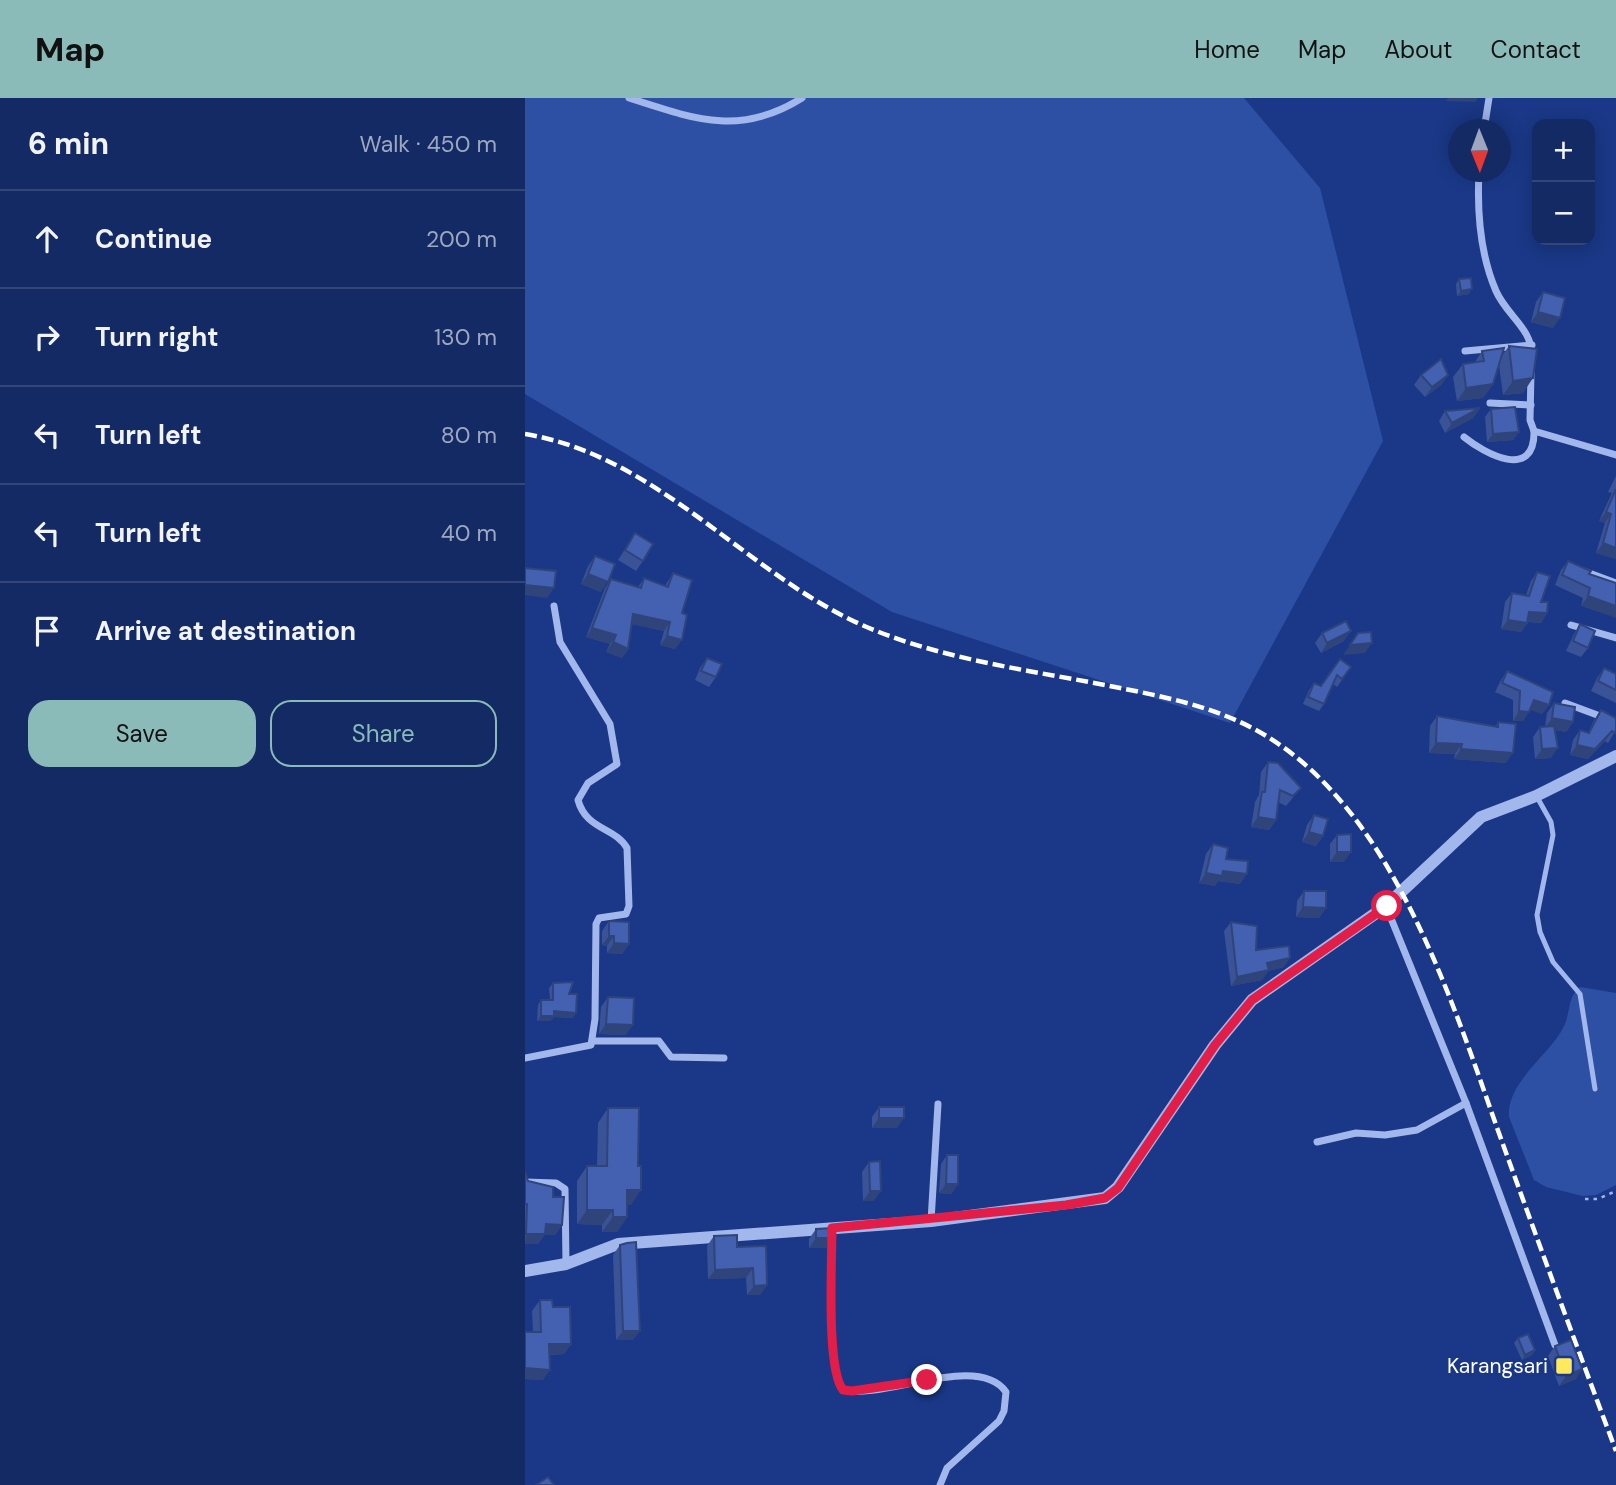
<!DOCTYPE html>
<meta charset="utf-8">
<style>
body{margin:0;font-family:"DM Sans",sans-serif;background:#21366e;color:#f1f3f6}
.controls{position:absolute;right:21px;top:21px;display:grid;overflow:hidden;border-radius:14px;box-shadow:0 4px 18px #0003}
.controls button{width:63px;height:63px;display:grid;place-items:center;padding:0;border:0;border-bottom:2px solid #334679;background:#142a65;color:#f1f3f6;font:35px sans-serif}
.compass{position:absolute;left:923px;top:21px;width:63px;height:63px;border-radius:50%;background:#142a65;box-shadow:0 4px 18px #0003;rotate:179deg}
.stop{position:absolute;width:21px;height:21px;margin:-16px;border:5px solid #e11d48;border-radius:50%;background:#fff}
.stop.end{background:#e11d48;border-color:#fff;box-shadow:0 2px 7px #0008}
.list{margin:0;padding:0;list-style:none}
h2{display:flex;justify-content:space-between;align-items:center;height:91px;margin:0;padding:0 28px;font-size:30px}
h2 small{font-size:23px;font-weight:400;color:#9da7bf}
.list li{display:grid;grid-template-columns:46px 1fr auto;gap:21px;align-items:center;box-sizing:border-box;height:98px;padding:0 28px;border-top:2px solid #334679}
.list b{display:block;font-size:26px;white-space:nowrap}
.list em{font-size:23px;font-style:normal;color:#9da7bf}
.actions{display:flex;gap:14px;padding:21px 28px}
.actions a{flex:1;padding:16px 0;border:2px solid #8bbbb9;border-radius:21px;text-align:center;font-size:24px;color:#8bbbb9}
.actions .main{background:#8bbbb9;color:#111}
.icon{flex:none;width:38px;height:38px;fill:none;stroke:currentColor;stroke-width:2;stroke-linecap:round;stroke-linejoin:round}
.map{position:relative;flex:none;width:1091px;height:1387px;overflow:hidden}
header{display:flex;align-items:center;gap:42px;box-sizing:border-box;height:98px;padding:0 35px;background:#8bbbb9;color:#111}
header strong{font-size:33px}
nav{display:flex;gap:38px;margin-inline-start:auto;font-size:24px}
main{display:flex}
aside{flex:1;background:#142a65}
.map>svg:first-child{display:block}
.green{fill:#2d50a5}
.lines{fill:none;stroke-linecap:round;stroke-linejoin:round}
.path{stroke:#a2b7ec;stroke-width:2.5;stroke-dasharray:3.5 5;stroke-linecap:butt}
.service{stroke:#a2b7ec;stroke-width:5}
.minor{stroke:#a2b7ec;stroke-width:7}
.tertiary{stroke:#a2b7ec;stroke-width:12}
.rail{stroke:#fff;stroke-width:4.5;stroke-dasharray:12 5;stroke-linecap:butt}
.wall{fill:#3a5397}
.shaded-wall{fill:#2f447b}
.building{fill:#4361b0;stroke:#2f447b;stroke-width:2}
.route{stroke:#e11d48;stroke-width:9}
.poi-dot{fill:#ffea5d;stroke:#1a3887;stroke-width:2.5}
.labels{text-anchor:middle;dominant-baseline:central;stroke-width:5;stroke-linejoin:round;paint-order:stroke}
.poi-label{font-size:21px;fill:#fff;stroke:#1a3887;text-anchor:end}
</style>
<header>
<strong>Map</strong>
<nav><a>Home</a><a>Map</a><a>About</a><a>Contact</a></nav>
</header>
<main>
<aside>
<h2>6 min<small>Walk · 450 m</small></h2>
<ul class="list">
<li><svg class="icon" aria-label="ahead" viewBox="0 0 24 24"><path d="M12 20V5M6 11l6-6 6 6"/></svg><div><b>Continue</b></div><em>200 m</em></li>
<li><svg class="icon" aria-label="right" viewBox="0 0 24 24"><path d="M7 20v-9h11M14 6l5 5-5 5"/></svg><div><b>Turn right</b></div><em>130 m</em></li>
<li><svg class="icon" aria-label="left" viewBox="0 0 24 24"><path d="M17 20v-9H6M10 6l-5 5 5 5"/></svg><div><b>Turn left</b></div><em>80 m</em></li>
<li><svg class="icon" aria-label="left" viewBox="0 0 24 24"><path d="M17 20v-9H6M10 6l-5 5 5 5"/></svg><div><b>Turn left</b></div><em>40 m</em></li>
<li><svg class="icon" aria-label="arrive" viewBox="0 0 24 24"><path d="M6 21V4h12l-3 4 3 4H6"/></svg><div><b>Arrive at destination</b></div></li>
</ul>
<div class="actions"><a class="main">Save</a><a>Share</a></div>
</aside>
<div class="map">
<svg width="1091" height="1387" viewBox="0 0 1091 1387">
<rect width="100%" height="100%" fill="#1a3887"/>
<g class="green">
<polygon points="0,0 719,0 795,90 858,343 705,625 367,514 0,296"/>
<path d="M1055,889L1091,895V1087L1071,1097L1058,1098L1021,1089L1009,1082L984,1019C981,984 1026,956 1039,928C1046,914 1042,899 1055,889Z"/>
</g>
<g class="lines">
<polyline class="path" points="1060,1101 1073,1101 1091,1093"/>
<polyline class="service" points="1012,699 1026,724 1028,737 1012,817 1015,834 1028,864 1055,896 1070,991"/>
<g class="minor">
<path d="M104,0C169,21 215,39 277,0"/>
<polyline points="959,32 964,0"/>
<path d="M954,74C952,113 955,156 971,193C982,218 1007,230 1007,258"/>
<polyline points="940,253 1007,247"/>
<polyline points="1006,274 1005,322 1009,333 1091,357"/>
<polyline points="965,305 1006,307"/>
<path d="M939,339C960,356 1010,383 1009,333"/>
<polyline points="1056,472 1091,485"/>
<polyline points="1046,527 1091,540"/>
<polyline points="1040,605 1091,624"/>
<polyline points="861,808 941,1005 1030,1247"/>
<polyline points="68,943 134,943 146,959 199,960"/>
<path d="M0,960L66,947L70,921L71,826L74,820L101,816L104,808L102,750C90,729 61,732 53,702L63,685L92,666L85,626L35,544L29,508"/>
<polyline points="792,1044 831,1035 860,1037 892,1032 941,1005"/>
<polyline points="0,1084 31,1085 40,1091 41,1166"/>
<polyline points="406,1123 413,1006"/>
<path d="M307,1135C307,1167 301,1271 318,1292C359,1302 453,1254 481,1294L479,1313L474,1323L422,1370L415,1387"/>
</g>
<polyline class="tertiary" points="0,1173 41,1166 93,1146 406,1123 580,1100 593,1089 690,947 727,902 861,808 956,719 1011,698 1091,658"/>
<path class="rail" d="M0,336C133,358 219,474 337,527C417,562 505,572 590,589C631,597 676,606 715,624C870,695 930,916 984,1063C1019,1160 1055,1257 1091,1353"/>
</g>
<g class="wall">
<polygon points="934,181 944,196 932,198 931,186"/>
<polygon points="1018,194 1028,230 1006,224 1011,204"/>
<polygon points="984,248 998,295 978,297 974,267 968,286 958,300 932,303 928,279 938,266 950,264 957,253 976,259"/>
<polygon points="896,277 923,277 916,287 900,299 889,287"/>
<polygon points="955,310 948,320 920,335 914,323 920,313"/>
<polygon points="966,311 994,334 988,342 962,344 960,319"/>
<polygon points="1091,378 1091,461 1071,455 1080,425 1074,423 1087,395 1083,394"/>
<polygon points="110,435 118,463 111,473 93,462"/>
<polygon points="70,458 76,494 56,486 63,468"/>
<polygon points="1043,463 1064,476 1091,485 1056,508 1058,500 1030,487 1036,472"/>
<polygon points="1012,474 1016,504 1022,515 1016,525 1003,524 996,534 976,531 980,504 987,495 1001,497 1006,483"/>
<polygon points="148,475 157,515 150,551 135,547 139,533 107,526 103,551 97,560 81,554 85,546 61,539 80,490 86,481 113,489 119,480 140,488"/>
<polygon points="1055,526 1063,550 1056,559 1041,553 1049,536"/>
<polygon points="797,535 819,543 796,555 790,545"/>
<polygon points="182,560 191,579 184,589 170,582 175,570"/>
<polygon points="826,569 812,589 808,586 799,606 794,613 778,606 784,592 789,585 796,588"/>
<polygon points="1079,570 1091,576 1091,605 1066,593 1072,580"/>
<polygon points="982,573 1024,607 1017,616 1005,611 998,623 988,623 988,602 970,594 976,582"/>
<polygon points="1029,605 1048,624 1041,634 1030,632 1026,660 1010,661 1008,639 1015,629 1020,629 1022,615"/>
<polygon points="1076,612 1091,632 1083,645 1080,643 1063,661 1045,657 1048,642 1055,632 1063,635 1069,622"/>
<polygon points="912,618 971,628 973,624 981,665 929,661 930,656 904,655 905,628"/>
<polygon points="743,664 776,690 761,708 753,704 751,722 744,732 726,729 730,704 734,697 736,674"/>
<polygon points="789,717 798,738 791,748 777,744 782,727"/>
<polygon points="812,737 819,764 805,764 805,746"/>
<polygon points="688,746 701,761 715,786 693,783 690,788 674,785 681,756"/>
<polygon points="779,793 801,810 794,820 771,819 772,803"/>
<polygon points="84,823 104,846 97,856 82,855 82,848 77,847 77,833"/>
<polygon points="706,824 731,852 759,869 743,873 737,882 706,888 699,833"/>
<polygon points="28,885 44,896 48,920 29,919 25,923 12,923 13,907 16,902 25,902 24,890"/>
<polygon points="83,899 101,937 74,936 76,909"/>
<polygon points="354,1009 372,1030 347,1030 347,1019"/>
<polygon points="83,1010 106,1107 102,1107 102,1119 92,1134 77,1134 77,1127 52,1126 52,1083 62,1068 72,1068 73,1025"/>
<polygon points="422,1057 433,1086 426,1096 414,1095 416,1066"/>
<polygon points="344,1064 349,1103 338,1103 337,1074"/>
<polygon points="0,1074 3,1083 28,1099 37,1127 30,1137 20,1136 13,1146 0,1146"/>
<polygon points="291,1131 308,1140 301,1150 284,1150 284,1141"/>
<polygon points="189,1138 212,1149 242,1187 235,1197 222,1197 221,1180 183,1181 182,1148"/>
<polygon points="95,1147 108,1242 91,1242 88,1157"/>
<polygon points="15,1202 28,1209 46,1246 39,1256 25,1257 18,1282 0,1281 0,1234 8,1234 7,1213"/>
<polygon points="993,1240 1010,1252 1007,1257 997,1262 989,1245"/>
<polygon points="1030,1248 1051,1281 1034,1288 1023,1258"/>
</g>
<g class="shaded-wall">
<polygon points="923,0 953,0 950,4 921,3"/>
<polygon points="947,191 944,196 932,198 936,193"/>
<polygon points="1013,214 1035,220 1028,230 1006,224"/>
<polygon points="923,277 916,287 900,299 907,289"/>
<polygon points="1008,280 998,295 978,297 988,283"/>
<polygon points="968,286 958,300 932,303 941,290"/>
<polygon points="955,310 948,320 920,335 927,325"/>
<polygon points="994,334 988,342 962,344 968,336"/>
<polygon points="1081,414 1086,416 1080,425 1074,423"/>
<polygon points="1078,445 1091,450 1091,461 1071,455"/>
<polygon points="63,476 83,484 76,494 56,486"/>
<polygon points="0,487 29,490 22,500 0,497"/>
<polygon points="1063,498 1091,508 1091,520 1056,508"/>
<polygon points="1004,514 1022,515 1016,525 997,523"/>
<polygon points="108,516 145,524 139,533 102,525"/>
<polygon points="983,522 1002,525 996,534 976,531"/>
<polygon points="67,530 91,537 85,546 61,539"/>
<polygon points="826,533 819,543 796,555 802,545"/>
<polygon points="142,538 157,542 150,551 135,547"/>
<polygon points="88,544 103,551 97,560 81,554"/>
<polygon points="847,545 840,555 818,557 825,547"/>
<polygon points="1009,602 1024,607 1017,616 1003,611"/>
<polygon points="994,613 1004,614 998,623 988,623"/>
<polygon points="1027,620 1048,624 1041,634 1020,630"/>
<polygon points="1087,633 1080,643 1063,661 1045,657 1052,647"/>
<polygon points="911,645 937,646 930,656 904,655"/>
<polygon points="1033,650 1026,660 1010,661 1017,651"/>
<polygon points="936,651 988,655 981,665 929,661"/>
<polygon points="733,719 751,722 744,732 726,729"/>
<polygon points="784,734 798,738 791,748 777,744"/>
<polygon points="812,754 826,754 819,764 805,764"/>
<polygon points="698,773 722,776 715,786 693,783 690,788 674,785 681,775"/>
<polygon points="778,809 801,810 794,820 771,819"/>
<polygon points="84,838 89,838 82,848 77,847"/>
<polygon points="89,845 104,846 97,856 82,855"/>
<polygon points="765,860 759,869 743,873 737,882 706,888 712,879 742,865"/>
<polygon points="29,913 51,915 48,920 29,919 25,923 12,923 16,918"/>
<polygon points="81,926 108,927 101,937 74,936"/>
<polygon points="354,1020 379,1020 372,1030 347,1030"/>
<polygon points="421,1086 433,1086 426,1096 414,1095"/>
<polygon points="102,1092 116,1092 106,1107 91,1107"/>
<polygon points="345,1093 356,1093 349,1103 338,1103"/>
<polygon points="62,1112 88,1112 77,1127 52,1126"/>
<polygon points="88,1119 102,1119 92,1134 77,1134"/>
<polygon points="21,1126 37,1127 30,1137 14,1136"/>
<polygon points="1,1136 20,1136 13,1146 0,1146"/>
<polygon points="291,1140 308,1140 301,1150 284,1150"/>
<polygon points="228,1170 221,1180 183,1181 190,1172"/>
<polygon points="242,1187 235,1197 222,1197 229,1188"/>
<polygon points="98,1233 115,1233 108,1242 91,1242"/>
<polygon points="24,1246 46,1246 39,1256 17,1257"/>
<polygon points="1010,1252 1007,1257 997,1262 1000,1257"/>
<polygon points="0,1270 25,1272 18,1282 0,1281"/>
<polygon points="1057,1271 1051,1281 1034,1288 1041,1278"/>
</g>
<g class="building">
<polygon points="946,180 947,191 936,193 934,181"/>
<polygon points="1018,194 1040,200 1035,220 1013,214"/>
<polygon points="984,248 1012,251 1008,280 988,283"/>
<polygon points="979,250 968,286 941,290 938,266 959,263 957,253"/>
<polygon points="916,261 923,277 907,289 896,277"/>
<polygon points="990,309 994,334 968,336 966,311"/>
<polygon points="955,310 927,325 920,313"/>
<polygon points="1091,391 1091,450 1078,445 1086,416 1081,414"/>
<polygon points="110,435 128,446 118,463 100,452"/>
<polygon points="70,458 90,466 83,484 63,476"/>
<polygon points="1043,463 1066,473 1064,476 1091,485 1091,508 1063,498 1065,490 1037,477"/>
<polygon points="0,470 31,473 29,490 0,487"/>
<polygon points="1012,474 1025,478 1016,504 1023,504 1022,515 1004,514 1002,525 983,522 987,495 1004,498"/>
<polygon points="148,475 167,482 157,515 162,517 157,542 142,538 145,524 108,516 103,551 88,544 91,537 67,530 86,481 116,490 119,480 143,489"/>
<polygon points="821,523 826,533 802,545 797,535"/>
<polygon points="1055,526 1070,533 1063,550 1048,543"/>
<polygon points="846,534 847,545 825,547 833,535"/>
<polygon points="182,560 197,566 191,579 176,573"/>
<polygon points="815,561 826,569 817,581 812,577 799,606 783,599 789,585 796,588"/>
<polygon points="1079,570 1091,576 1091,592 1073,583"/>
<polygon points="982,573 1028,594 1024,607 1009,602 1004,614 994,613 995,593 977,585"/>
<polygon points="1029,605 1050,609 1048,624 1027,620"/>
<polygon points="1076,612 1091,620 1091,632 1090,635 1087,633 1070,651 1052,647 1055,632 1064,635"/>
<polygon points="912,618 973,629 973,624 991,626 988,655 936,651 937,646 911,645"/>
<polygon points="1029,628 1033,650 1017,651 1015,629"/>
<polygon points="743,664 753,665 776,690 768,698 755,692 751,722 733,719 737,694 740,694"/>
<polygon points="789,717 803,721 798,738 784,734"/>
<polygon points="826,736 826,754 812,754 812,737"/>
<polygon points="688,746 703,750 701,761 723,763 722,776 698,773 697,778 681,775"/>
<polygon points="779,793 801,793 801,810 778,809"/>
<polygon points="84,823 104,824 104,846 89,845 89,838 84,838"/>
<polygon points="706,824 732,828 731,852 764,848 765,860 742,865 744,872 712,879"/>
<polygon points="48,884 44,896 52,896 51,915 29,913 29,918 16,918 16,902 28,902 28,885"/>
<polygon points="83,899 109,900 108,927 81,926"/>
<rect x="354" y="1009" width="25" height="11"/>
<polygon points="83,1010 114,1010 113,1068 116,1068 116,1092 102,1092 102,1119 88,1119 88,1112 62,1112 62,1068 82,1068"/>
<polygon points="422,1057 433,1057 433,1086 421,1086"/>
<polygon points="355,1063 356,1093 345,1093 344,1064"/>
<polygon points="0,1074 3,1083 28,1089 28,1099 39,1099 37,1127 21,1126 20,1136 1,1136 2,1106 0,1106"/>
<polygon points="308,1130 308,1140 291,1140 291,1131"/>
<polygon points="212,1137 212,1149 241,1148 242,1187 229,1188 228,1170 190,1172 189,1138"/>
<polygon points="111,1144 115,1233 98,1233 95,1147 102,1145"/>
<polygon points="15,1202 27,1202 28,1209 45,1209 46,1246 24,1246 25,1272 0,1270 0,1234 16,1234"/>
<polygon points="1003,1236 1010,1252 1000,1257 993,1240"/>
<polygon points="1046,1242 1057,1271 1041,1278 1030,1248"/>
<polygon points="23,1379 29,1387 11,1387"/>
</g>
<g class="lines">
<path class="route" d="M402,1282L327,1293L318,1292C301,1271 307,1163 307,1130L541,1107L580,1100L593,1090L690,947L727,902L862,808"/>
</g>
<rect class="poi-dot" x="1030" y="1259" width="18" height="18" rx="3.5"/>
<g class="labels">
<g class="poi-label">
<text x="1023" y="1268">Karangsari</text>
</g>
</g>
</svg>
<div class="controls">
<button>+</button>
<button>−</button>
</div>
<svg class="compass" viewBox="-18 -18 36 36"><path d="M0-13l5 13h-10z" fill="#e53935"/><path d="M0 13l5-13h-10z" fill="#9da7bf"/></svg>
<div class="stop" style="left:862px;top:808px"></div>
<div class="stop end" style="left:402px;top:1282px"></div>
</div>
</main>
